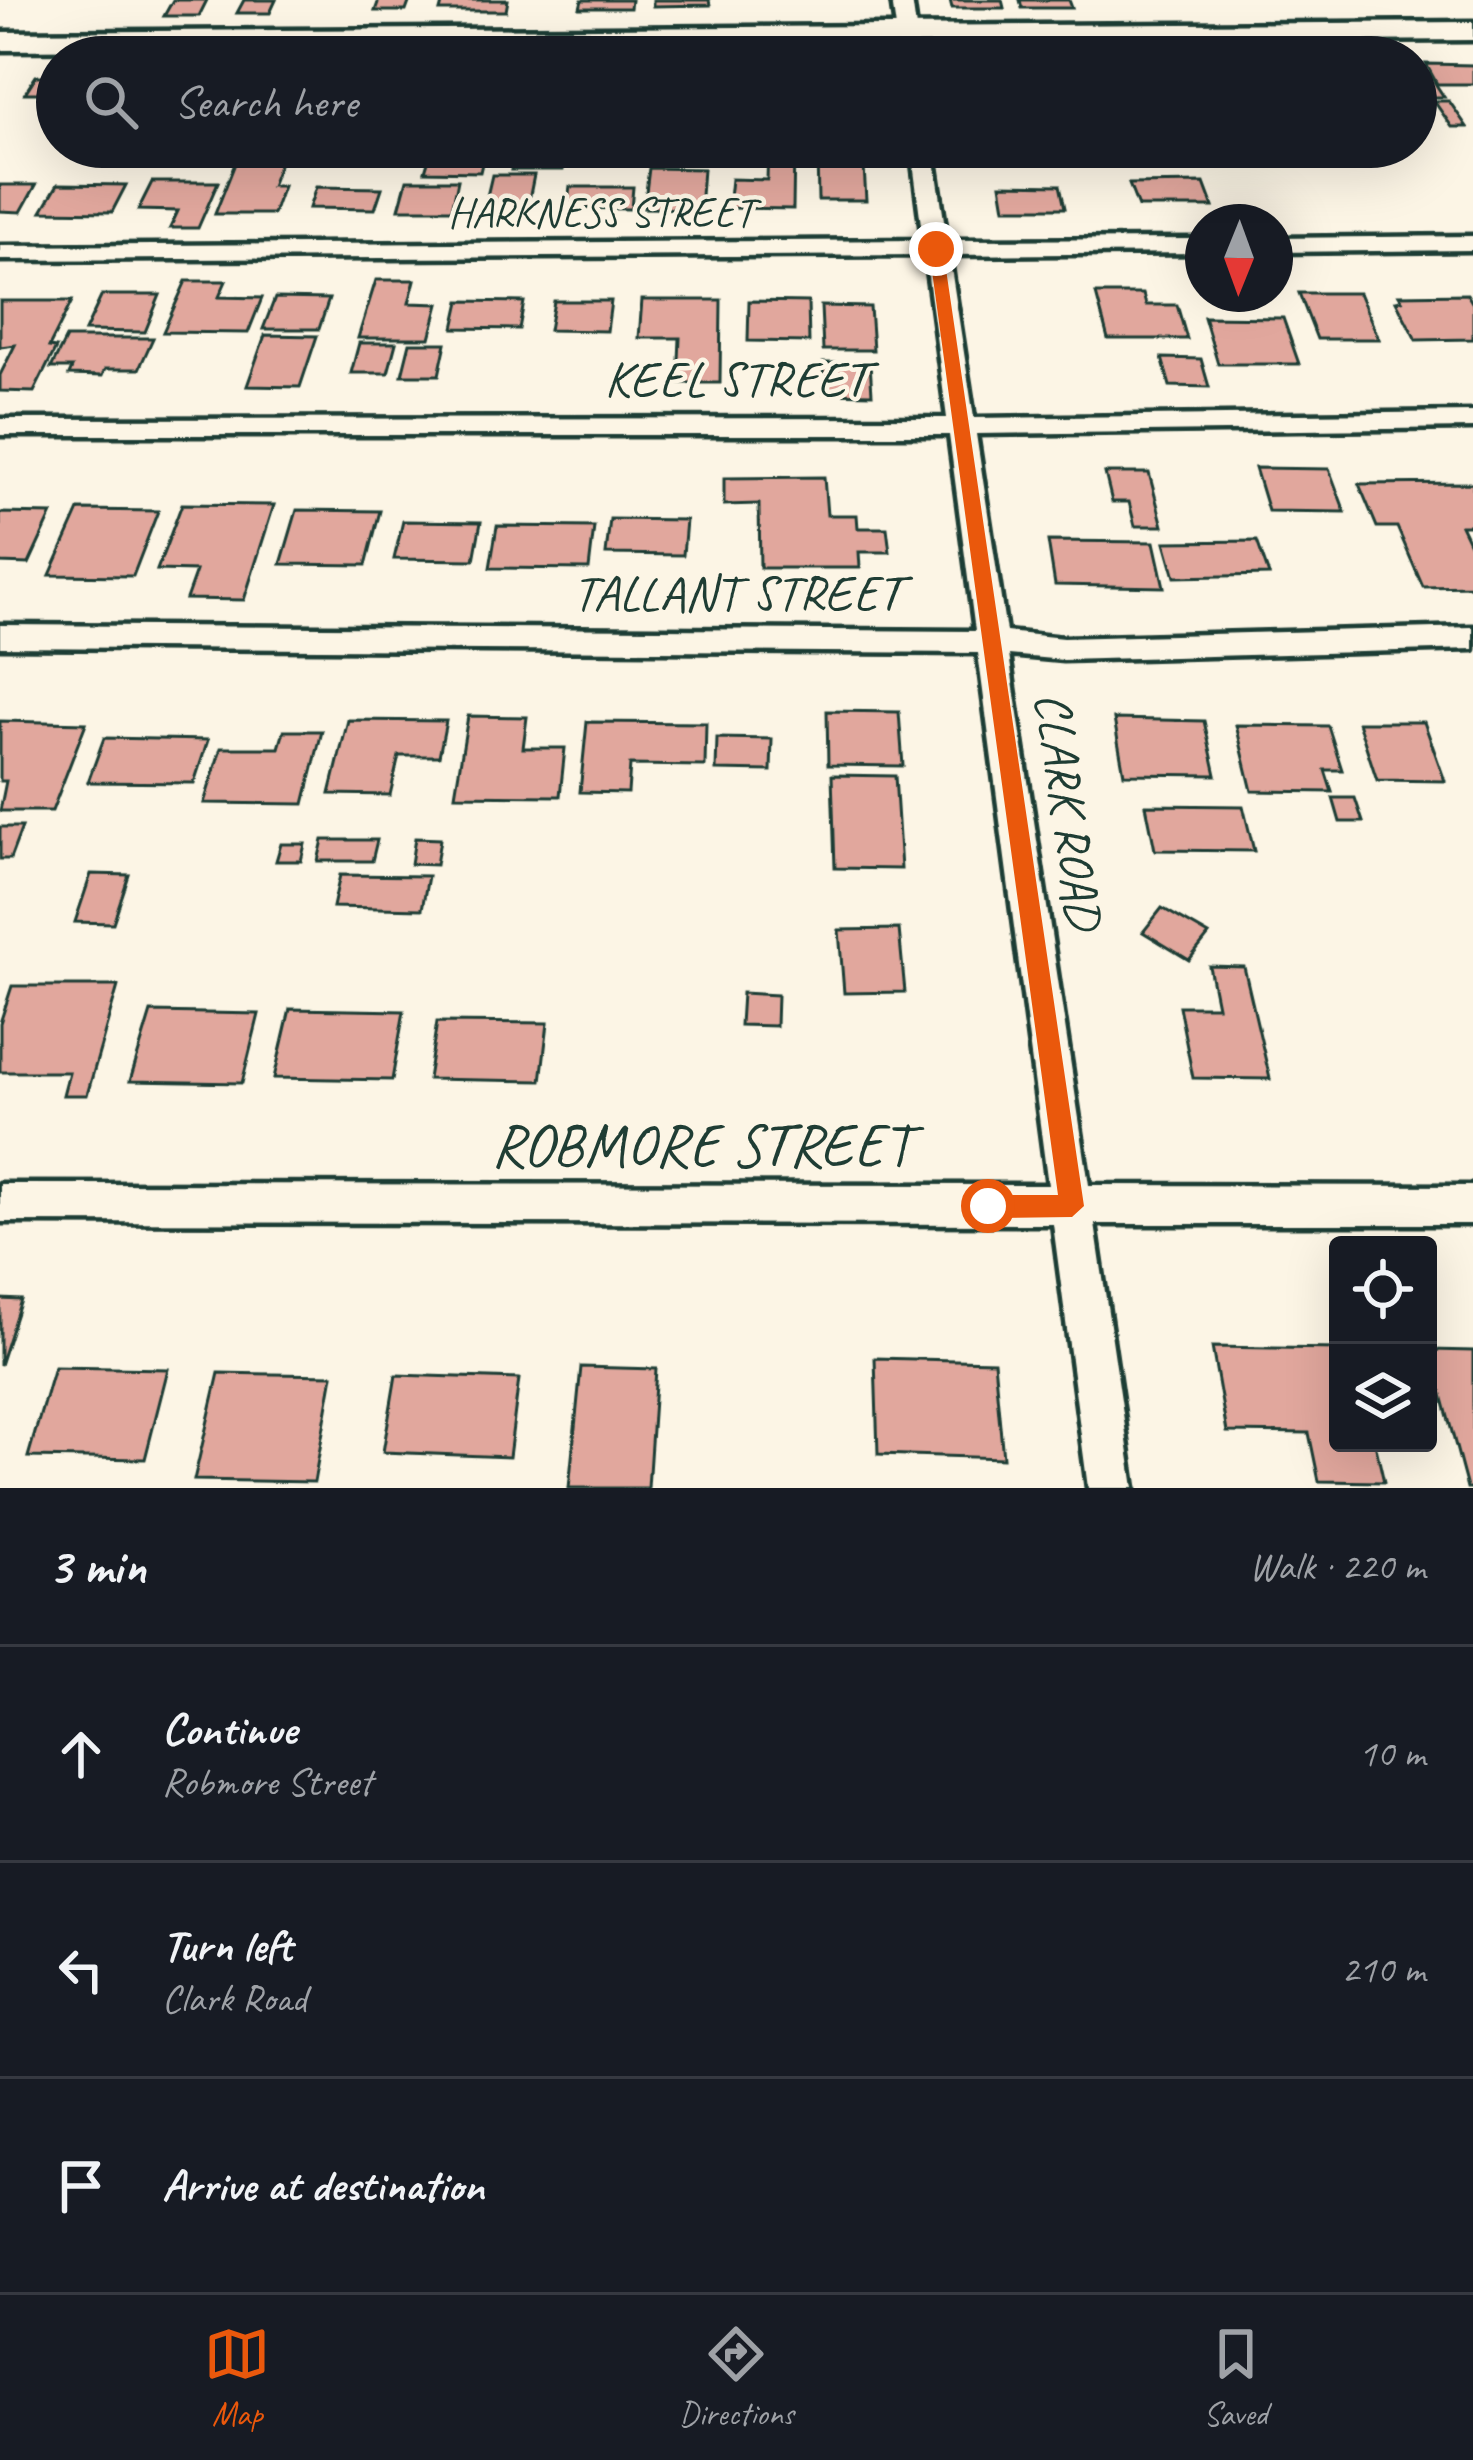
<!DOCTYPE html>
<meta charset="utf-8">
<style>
body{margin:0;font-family:Caveat,sans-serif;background:#20242c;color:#f1f3f6}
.controls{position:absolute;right:36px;bottom:36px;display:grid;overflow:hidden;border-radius:12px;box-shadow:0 12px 48px #0002}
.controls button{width:108px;height:108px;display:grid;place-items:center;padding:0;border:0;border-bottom:3px solid #363941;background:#171b24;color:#f1f3f6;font:60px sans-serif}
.compass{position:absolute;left:1185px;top:204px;width:108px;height:108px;border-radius:50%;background:#171b24;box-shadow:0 12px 48px #0002;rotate:181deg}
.stop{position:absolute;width:36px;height:36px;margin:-27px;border:9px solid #ea580c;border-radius:50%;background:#fff}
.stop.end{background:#ea580c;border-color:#fff;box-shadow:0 3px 12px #0008}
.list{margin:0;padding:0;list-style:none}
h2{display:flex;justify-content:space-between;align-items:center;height:156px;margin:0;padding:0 48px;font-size:51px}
h2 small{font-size:39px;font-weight:400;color:#9ea1a6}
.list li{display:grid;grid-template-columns:78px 1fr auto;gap:36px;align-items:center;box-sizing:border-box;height:216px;padding:0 48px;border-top:3px solid #363941}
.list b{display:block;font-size:45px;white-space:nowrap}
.list p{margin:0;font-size:39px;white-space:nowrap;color:#9ea1a6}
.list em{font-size:39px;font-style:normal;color:#9ea1a6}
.icon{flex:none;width:66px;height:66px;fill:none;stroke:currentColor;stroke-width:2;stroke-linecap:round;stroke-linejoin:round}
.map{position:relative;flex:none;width:1473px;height:1488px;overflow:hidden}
.search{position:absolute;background:#171b24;box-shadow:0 12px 48px #0002;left:36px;right:36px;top:36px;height:132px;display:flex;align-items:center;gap:30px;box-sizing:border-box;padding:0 42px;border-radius:66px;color:#9ea1a6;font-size:45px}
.sheet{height:804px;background:#171b24}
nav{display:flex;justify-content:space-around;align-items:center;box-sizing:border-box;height:168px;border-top:3px solid #363941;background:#171b24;font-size:33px;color:#9ea1a6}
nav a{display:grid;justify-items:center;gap:6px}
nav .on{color:#ea580c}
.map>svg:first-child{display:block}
.building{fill:#e1a79d;stroke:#1f3d34;stroke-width:3}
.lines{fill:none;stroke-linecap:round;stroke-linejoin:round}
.street-casing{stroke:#1f3d34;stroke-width:9}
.secondary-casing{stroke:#1f3d34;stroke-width:9}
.street{fill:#fcf5e5;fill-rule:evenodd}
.secondary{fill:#fcf5e5;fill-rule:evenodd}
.route{fill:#ea580c}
.labels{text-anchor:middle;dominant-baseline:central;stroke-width:9;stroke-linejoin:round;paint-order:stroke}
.far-street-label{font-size:42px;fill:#1f3d34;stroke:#fcf5e5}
.street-label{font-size:51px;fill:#1f3d34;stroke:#fcf5e5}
.near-street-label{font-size:60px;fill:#1f3d34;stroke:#fcf5e5}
</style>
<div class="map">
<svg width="1473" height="1488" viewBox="0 0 1473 1488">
<rect width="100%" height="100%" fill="#fcf5e5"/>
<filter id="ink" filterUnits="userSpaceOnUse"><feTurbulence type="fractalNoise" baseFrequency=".00833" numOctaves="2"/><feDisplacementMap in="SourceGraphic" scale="24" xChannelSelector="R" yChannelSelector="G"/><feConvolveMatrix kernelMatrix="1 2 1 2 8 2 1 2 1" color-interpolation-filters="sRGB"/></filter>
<g filter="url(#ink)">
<g class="building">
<polygon points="173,0 207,0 199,16 164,16"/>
<polygon points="244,0 276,0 270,13 237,13"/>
<polygon points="379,0 410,0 406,11 375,11"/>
<polygon points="443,0 508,0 506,11 440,11"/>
<polygon points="582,0 631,0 630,8 580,8"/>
<polygon points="653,0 709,0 710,5 653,6"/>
<polygon points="950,0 1002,0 1004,8 952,8"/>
<polygon points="1020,0 1069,0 1072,8 1022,8"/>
<polygon points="1426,64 1473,65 1473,84 1437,84"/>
<polygon points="1429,74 1444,97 1416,97 1416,75"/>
<polygon points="36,76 57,76 57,93 25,93"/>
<polygon points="1434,101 1449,101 1467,127 1452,127"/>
<polygon points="768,147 794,147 793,209 728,208 731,179 767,180"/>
<polygon points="514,153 566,153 563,170 511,170"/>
<polygon points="817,154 834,154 835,167 864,167 866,200 818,200"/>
<polygon points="430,155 484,155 480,172 425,171"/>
<polygon points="236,161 280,162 271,186 283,186 273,214 215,214"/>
<polygon points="649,168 703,169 700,209 644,208"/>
<polygon points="492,175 534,175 527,210 484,209"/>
<polygon points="407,180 458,180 452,209 399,209"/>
<polygon points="152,182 218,182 198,228 170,228 178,211 138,210"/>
<polygon points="1204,183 1213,207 1138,207 1129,184"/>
<polygon points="58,184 126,185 112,212 42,211"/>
<polygon points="1001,184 1060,185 1065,208 1005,208"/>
<polygon points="0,185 36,185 21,212 0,211"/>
<polygon points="316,187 382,188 375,209 309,208"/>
<polygon points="570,187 633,187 631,209 567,208"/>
<polygon points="376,280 415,280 409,303 439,304 430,338 358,338"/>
<polygon points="186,281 226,281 219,297 262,298 248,333 163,332"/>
<polygon points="1299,293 1359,293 1379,339 1317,339"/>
<polygon points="1096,294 1143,294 1146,305 1177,305 1187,339 1108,339"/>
<polygon points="1467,294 1473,304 1473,339 1416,340 1396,301 1402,300 1399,295"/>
<polygon points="102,295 160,295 145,332 85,331"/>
<polygon points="275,298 329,299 319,329 263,329"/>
<polygon points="642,300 721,300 720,383 678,383 680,338 639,338"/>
<polygon points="0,301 72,301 49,347 56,348 34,392 0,391 0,375 15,345 0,347"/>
<polygon points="460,301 524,302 519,329 454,328"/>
<polygon points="554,301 611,301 607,331 549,330"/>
<polygon points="749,301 808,302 809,342 748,341"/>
<polygon points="821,306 870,307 873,350 823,350"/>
<polygon points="1204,317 1283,318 1299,364 1218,364"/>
<polygon points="265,335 317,336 300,387 247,386"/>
<polygon points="66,338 153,338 139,369 105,369 102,376 69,375 72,368 51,368"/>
<polygon points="359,343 396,343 388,373 351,373"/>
<polygon points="410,343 446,343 439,375 402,375"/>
<polygon points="1162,358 1201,359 1209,387 1170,386"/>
<polygon points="823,363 870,363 872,394 824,393"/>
<polygon points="1255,468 1329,469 1345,512 1268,511"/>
<polygon points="1105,473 1149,473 1163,526 1135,526 1129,502 1112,502"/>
<polygon points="824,477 827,515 857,515 858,528 887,528 890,552 859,552 860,568 760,568 759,504 724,505 724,478"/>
<polygon points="1473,483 1473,525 1461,525 1473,550 1473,586 1423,587 1397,527 1377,527 1359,484"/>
<polygon points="182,504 274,505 244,600 186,599 196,571 157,570"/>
<polygon points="79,510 158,511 133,576 50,575"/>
<polygon points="297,510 380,511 366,565 281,564"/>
<polygon points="0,513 52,514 29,564 0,563"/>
<polygon points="610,519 686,520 683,555 606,554"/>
<polygon points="403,521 481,522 474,560 394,559"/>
<polygon points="497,526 594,527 589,569 490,568"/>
<polygon points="1048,541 1154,542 1164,587 1055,585"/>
<polygon points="1257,541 1269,575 1175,577 1165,542"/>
<polygon points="827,711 899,712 903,766 828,765"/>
<polygon points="468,716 527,717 523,748 565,748 560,796 455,795"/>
<polygon points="1114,719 1204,721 1216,775 1124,774"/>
<polygon points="348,720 446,721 439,756 399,756 390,795 330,794"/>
<polygon points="0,721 86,723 52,811 0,811 6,781 0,781"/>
<polygon points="587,722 706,723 705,766 630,765 628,793 580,792"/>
<polygon points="1358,722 1424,722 1445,781 1377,780"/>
<polygon points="1236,725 1328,726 1342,770 1325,770 1332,792 1252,791"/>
<polygon points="284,731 322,731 304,804 204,803 221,748 279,748"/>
<polygon points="104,738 208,740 194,783 88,782"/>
<polygon points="717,738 772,739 771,771 716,770"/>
<polygon points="832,775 895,776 901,869 835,868"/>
<polygon points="1333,798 1355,798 1363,822 1340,822"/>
<polygon points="1146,805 1243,806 1254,851 1155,850"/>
<polygon points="0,827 22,827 10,859 0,859"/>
<polygon points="415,838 440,839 436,865 411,864"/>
<polygon points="323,840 377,840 372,861 318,861"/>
<polygon points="281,844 305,844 301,861 276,861"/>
<polygon points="91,874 129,875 113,923 75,922"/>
<polygon points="340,875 428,876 422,909 333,907"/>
<polygon points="1162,908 1209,935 1189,960 1143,932"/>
<polygon points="899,929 905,992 844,993 839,930"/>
<polygon points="1209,966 1244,967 1270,1079 1193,1078 1179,1006 1217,1006"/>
<polygon points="12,986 118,986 87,1095 63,1095 69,1072 0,1072 0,1023"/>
<polygon points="742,993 777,995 776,1026 740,1025"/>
<polygon points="290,1009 404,1011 392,1080 274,1078"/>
<polygon points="151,1012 259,1014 242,1083 130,1081"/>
<polygon points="437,1022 548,1023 541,1081 428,1079"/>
<polygon points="0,1299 21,1300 0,1365"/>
<polygon points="1212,1347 1338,1349 1338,1443 1375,1443 1384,1482 1319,1481 1309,1433 1227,1432"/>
<polygon points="1430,1350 1473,1351 1473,1488 1467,1488"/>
<polygon points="875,1358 994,1361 1003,1458 878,1454"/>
<polygon points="54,1367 168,1369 145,1459 28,1457"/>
<polygon points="581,1367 656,1369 648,1488 569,1488"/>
<polygon points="219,1373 333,1375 314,1482 194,1480"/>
<polygon points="396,1375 519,1379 509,1457 383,1452"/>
</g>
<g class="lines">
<defs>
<g id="street">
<polygon points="892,0 912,0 920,57 900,57"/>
<polygon points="911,147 933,147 947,240 1203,239 1203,253 949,255 974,418 1473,412 1473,428 976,434 1006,632 1063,638 1473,627 1473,649 1063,660 1009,655 1089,1185 1473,1186 1473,1224 1095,1224 1134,1488 1088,1488 1053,1224 0,1222 0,1184 1048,1185 978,653 0,647 0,625 975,631 949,435 0,435 0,419 947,418 925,255 0,260 0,246 923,240"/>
<polygon points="1473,236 1473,250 1275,252 1275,238"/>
</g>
<polygon id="secondary" points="1473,22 1473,40 0,50 0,32"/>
</defs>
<use href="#street" class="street-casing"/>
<use href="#secondary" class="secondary-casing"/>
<use href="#street" class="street"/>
<use href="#secondary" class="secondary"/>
</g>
</g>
<polygon class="route" points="936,244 943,249 1084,1206 1072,1217 988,1218 976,1206 988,1195 1058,1195 929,249"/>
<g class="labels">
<g class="far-street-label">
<text x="601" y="212">HARKNESS STREET</text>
</g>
<g class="street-label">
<text x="736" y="379">KEEL STREET</text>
<text x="737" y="593">TALLANT STREET</text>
<text transform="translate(1069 810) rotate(82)">CLARK ROAD</text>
</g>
<g class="near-street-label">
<text x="701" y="1145">ROBMORE STREET</text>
</g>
</g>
</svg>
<div class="controls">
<button><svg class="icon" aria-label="locate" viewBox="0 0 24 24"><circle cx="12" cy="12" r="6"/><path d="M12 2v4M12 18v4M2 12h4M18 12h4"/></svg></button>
<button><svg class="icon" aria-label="layers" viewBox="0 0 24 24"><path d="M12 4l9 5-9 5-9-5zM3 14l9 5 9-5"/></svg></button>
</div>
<svg class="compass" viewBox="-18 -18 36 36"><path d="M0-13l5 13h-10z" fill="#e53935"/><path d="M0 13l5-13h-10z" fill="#9ea1a6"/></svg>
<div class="stop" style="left:988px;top:1206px"></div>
<div class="stop end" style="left:936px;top:249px"></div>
<div class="search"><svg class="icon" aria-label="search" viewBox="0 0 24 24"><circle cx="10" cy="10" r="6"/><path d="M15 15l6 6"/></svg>Search here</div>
</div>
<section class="sheet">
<h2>3 min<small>Walk · 220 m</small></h2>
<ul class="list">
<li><svg class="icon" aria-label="ahead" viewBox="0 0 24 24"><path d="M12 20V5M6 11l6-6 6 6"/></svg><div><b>Continue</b><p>Robmore Street</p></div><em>10 m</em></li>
<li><svg class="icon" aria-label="left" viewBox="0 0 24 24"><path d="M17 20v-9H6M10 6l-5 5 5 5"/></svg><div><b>Turn left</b><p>Clark Road</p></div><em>210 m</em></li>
<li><svg class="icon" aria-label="arrive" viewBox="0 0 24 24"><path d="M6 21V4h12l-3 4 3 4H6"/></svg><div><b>Arrive at destination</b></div></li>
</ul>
</section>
<nav>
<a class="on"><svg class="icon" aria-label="map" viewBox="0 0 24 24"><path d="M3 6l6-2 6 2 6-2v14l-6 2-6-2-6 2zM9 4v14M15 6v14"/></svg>Map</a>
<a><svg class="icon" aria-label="directions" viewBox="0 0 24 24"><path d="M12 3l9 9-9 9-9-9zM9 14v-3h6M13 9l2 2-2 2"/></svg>Directions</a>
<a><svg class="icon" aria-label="saved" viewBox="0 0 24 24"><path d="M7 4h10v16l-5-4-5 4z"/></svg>Saved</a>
</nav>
